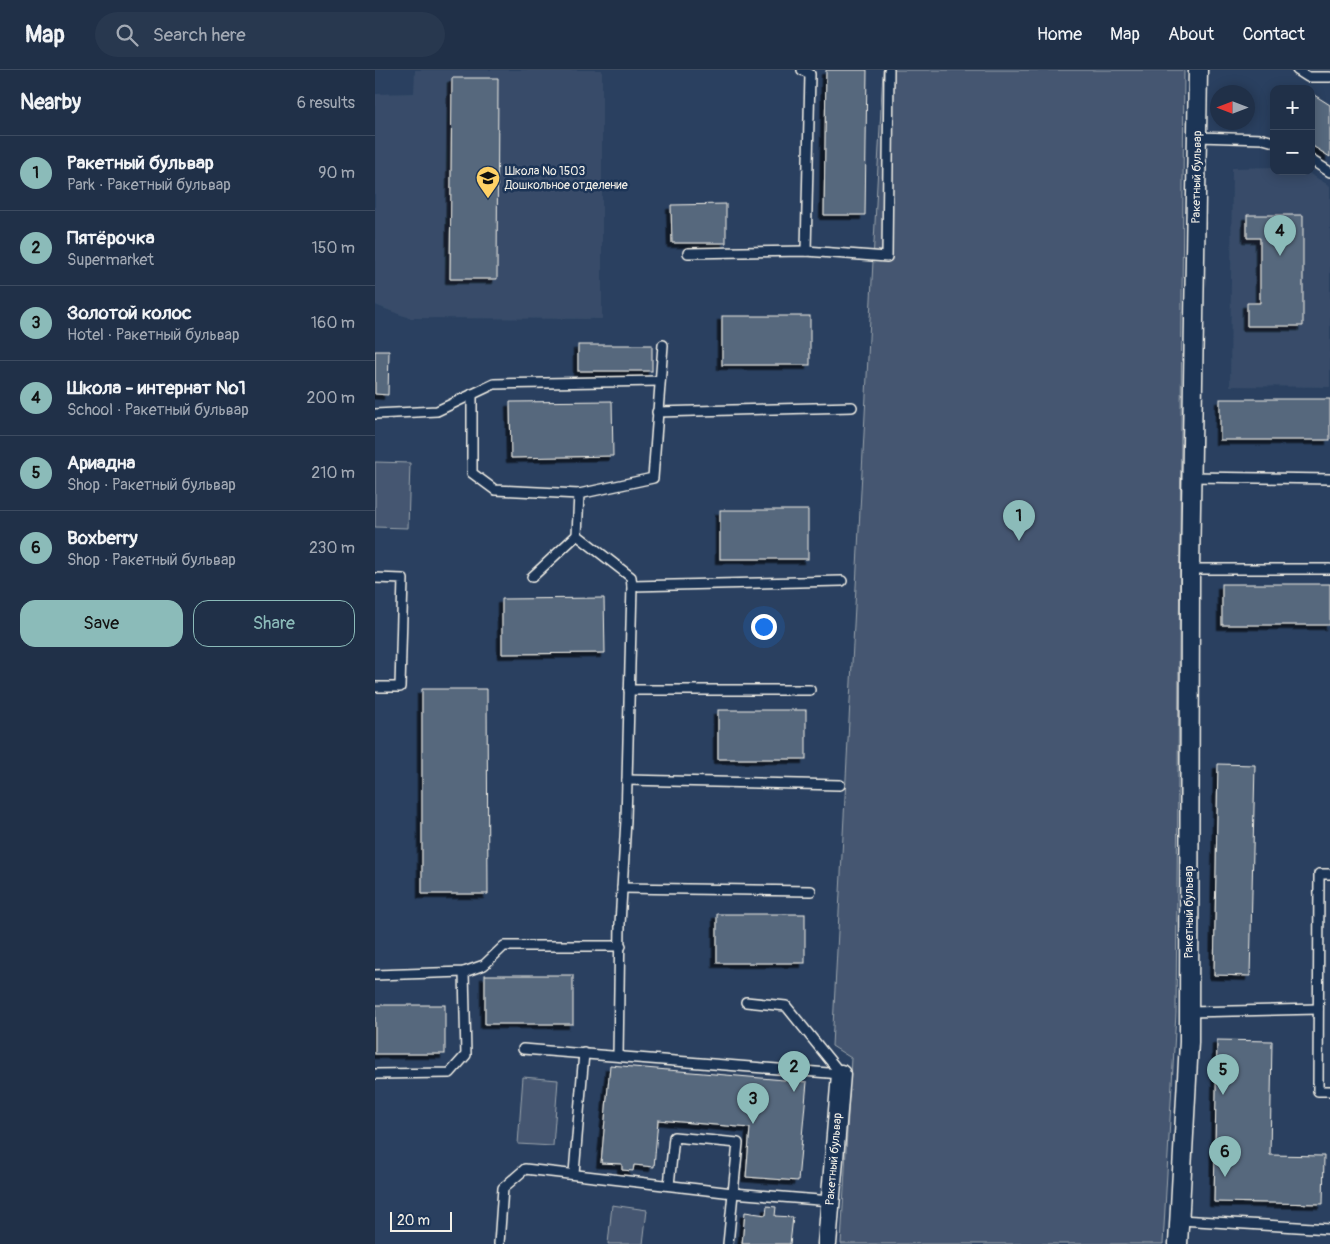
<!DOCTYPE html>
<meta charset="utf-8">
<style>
body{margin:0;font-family:Pangolin,sans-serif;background:#28384f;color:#f1f3f6}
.controls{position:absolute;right:15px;top:15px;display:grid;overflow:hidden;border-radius:10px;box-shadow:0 2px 12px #0003}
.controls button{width:45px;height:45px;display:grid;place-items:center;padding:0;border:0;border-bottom:1px solid #3d4b60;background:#203048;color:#f1f3f6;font:25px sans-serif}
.compass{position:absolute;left:835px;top:15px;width:45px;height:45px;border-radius:50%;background:#203048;box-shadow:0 2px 12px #0003;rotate:270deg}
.scale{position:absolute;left:15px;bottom:12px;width:62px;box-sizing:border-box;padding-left:5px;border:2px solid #f4f1e8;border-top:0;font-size:14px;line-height:18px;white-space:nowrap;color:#f4f1e8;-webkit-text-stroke:4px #1d3557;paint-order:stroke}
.you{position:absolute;left:388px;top:556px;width:18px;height:18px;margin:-12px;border:4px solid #fff;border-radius:50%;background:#1a73e8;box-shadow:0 0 0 8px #1a73e833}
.badge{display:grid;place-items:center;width:32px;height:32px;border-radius:50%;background:#8bbbb9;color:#111;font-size:16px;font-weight:700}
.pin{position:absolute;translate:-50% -41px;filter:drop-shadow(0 1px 2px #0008)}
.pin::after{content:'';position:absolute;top:26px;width:18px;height:15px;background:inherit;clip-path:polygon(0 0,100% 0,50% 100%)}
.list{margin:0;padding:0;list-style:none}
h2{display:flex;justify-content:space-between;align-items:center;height:65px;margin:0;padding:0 20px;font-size:21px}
h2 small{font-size:16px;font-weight:400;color:#a2a9b4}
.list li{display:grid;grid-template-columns:32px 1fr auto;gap:15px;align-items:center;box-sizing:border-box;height:75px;padding:0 20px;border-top:1px solid #3d4b60}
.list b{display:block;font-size:19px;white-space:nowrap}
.list p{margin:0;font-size:16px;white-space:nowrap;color:#a2a9b4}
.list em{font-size:16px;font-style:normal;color:#a2a9b4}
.actions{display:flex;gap:10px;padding:15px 20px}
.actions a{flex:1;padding:11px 0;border:1px solid #8bbbb9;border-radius:15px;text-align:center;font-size:18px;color:#8bbbb9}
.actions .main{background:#8bbbb9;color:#111}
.icon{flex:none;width:28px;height:28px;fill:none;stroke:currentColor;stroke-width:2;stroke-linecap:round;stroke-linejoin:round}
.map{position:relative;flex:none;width:955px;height:1174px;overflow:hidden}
header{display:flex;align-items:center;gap:30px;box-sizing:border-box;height:70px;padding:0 25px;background:#203048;border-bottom:1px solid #3d4b60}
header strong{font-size:24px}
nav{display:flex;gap:28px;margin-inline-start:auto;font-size:18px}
.search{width:350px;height:45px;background:#28384f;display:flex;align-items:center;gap:12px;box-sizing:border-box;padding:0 18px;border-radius:28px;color:#a2a9b4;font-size:19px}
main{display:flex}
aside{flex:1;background:#203048}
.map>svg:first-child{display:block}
.built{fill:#374c69}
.green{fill:#445771;stroke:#9ca4ac}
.building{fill:#56677d;stroke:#f4f1e8;filter:url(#shadow)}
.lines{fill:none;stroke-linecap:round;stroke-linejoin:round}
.service-casing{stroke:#f4f1e8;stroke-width:12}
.minor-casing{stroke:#f4f1e8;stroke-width:21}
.service{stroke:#1d3557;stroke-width:9}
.minor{stroke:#1d3557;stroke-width:18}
.labels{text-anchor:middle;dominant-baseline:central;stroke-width:5;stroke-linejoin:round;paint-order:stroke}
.poi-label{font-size:12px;fill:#f4f1e8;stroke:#1d3557;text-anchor:start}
.street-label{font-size:12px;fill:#f4f1e8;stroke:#1d3557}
</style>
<header>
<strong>Map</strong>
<div class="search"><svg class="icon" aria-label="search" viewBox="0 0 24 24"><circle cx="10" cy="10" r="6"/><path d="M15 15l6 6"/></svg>Search here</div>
<nav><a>Home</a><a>Map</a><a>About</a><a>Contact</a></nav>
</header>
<main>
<aside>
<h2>Nearby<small>6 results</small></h2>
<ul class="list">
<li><span class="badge">1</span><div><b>Ракетный бульвар</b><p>Park · Ракетный бульвар</p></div><em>90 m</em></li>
<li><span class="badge">2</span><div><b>Пятёрочка</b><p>Supermarket</p></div><em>150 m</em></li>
<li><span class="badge">3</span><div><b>Золотой колос</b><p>Hotel · Ракетный бульвар</p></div><em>160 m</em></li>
<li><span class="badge">4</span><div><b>Школа - интернат №1</b><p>School · Ракетный бульвар</p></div><em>200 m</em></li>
<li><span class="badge">5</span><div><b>Ариадна</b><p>Shop · Ракетный бульвар</p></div><em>210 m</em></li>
<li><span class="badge">6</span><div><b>Boxberry</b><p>Shop · Ракетный бульвар</p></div><em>230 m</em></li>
</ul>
<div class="actions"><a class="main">Save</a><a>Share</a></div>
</aside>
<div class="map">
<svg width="955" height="1174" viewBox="0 0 955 1174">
<defs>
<filter id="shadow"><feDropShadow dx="-4.5" dy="4.5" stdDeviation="0" flood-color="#0009"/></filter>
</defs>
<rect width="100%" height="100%" fill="#2a4060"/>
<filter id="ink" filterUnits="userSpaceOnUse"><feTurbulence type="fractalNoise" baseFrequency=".02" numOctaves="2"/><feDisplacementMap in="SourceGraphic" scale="10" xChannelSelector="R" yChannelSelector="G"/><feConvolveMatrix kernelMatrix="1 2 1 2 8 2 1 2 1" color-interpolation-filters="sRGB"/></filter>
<g filter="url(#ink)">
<g class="built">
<polygon points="40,0 227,0 227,249 34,248 0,235 0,24 39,23"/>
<polygon points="899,97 899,101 930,101 955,116 955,317 855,316 857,98"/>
</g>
<g class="green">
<polygon points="508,0 809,0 801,943 788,1174 466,1174 476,988 457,976"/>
<polygon points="0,392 35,393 33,458 0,457"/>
<polygon points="148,1007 183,1010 178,1076 143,1074"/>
<polygon points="237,1135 272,1140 268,1174 233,1174"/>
</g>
<g class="building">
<polygon points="451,0 492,0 490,145 449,145"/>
<polygon points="77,8 123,8 122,209 75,209"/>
<polygon points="936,23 955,35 955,87 936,75"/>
<polygon points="351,134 351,173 297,173 296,135"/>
<polygon points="872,145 928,145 928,256 872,256 872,233 885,233 885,168 872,168"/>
<rect x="347" y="246" width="88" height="49"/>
<rect x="203" y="275" width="74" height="26"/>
<polygon points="0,281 14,281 13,325 0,324"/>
<rect x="845" y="329" width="110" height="41"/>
<polygon points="237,331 238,386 136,388 135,332"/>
<rect x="345" y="440" width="88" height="49"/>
<rect x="847" y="514" width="108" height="41"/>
<polygon points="229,528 230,583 127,584 127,529"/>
<polygon points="47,619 112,619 113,824 47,824"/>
<rect x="343" y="640" width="88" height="49"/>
<polygon points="843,694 880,695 875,906 839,905"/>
<rect x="342" y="844" width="88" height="49"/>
<rect x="110" y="905" width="88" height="49"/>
<rect x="0" y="935" width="70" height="49"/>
<polygon points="842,970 897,971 895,1085 949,1086 948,1134 839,1132"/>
<polygon points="235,995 432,1012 423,1111 371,1107 375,1058 283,1050 279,1097 259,1095 258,1101 247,1100 247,1094 226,1093"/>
<polygon points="392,1136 401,1137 400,1146 418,1147 415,1174 367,1174 370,1142 391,1145"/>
</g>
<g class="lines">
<defs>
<g id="service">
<polyline points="427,0 435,4 431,181"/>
<polyline points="922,0 933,7 955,7"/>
<polyline points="823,67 888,69 899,72"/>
<polyline points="936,90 955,102"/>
<polyline points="313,183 431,181 512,187 514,0"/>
<polyline points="97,324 97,403 120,420 204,424"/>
<polyline points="282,342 477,337"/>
<polyline points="0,344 62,341 119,314 285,311"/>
<polyline points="817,407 955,409"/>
<polyline points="815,499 955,499"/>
<polyline points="157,507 202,465"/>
<polyline points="0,508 28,509 25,617 0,617"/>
<polyline points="257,516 467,511"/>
<polyline points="254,620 435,620"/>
<polyline points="252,710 465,715"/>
<polyline points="955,804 944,804 943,1021 955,1021"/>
<polyline points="247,818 436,821"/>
<polyline points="0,905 89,902 109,895 129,876 246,876"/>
<polyline points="371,932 411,936 466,1004"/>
<polyline points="814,942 943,939"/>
<polyline points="148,979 466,1004"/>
<polyline points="243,986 245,854 251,750 257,516 256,507 202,465 204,424 278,408 288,275"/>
<polyline points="0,1004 75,1003 91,985 89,902"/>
<polyline points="199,1103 209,983"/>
<polyline points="294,1115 299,1067 363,1073 353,1174"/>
<polyline points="805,1150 955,1159"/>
<polyline points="124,1174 128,1118 150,1099 358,1123 456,1131"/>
</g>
<g id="minor">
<polyline points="452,1174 466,1004"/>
<polyline points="803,1174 814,972 815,499 823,0"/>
</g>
</defs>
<use href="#service" class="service-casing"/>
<use href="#minor" class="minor-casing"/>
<use href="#service" class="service"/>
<use href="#minor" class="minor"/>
</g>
</g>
<defs>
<symbol id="school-pin" viewBox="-11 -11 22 30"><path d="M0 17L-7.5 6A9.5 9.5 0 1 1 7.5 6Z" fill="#ffd166" stroke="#1d3557"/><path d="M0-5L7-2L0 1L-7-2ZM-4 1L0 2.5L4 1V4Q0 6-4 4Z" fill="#111"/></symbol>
</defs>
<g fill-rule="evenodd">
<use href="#school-pin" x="99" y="94" width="28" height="38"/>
</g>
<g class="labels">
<g class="poi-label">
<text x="130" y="101">Школа № 1503<tspan x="130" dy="14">Дошкольное отделение</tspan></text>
</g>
<g class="street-label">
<text transform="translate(822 107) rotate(-89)">Ракетный бульвар</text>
<text transform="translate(814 842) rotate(-90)">Ракетный бульвар</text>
<text transform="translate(459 1089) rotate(-85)">Ракетный бульвар</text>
</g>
</g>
</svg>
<div class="controls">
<button>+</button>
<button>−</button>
</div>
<svg class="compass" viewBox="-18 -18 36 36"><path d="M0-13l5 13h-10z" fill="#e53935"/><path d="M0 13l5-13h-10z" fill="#a2a9b4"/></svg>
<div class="scale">20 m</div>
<div class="you"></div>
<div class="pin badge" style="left:644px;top:471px">1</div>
<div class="pin badge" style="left:419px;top:1022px">2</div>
<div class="pin badge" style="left:378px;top:1054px">3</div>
<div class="pin badge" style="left:905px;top:186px">4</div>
<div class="pin badge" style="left:848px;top:1025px">5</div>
<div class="pin badge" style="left:850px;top:1107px">6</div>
</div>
</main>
